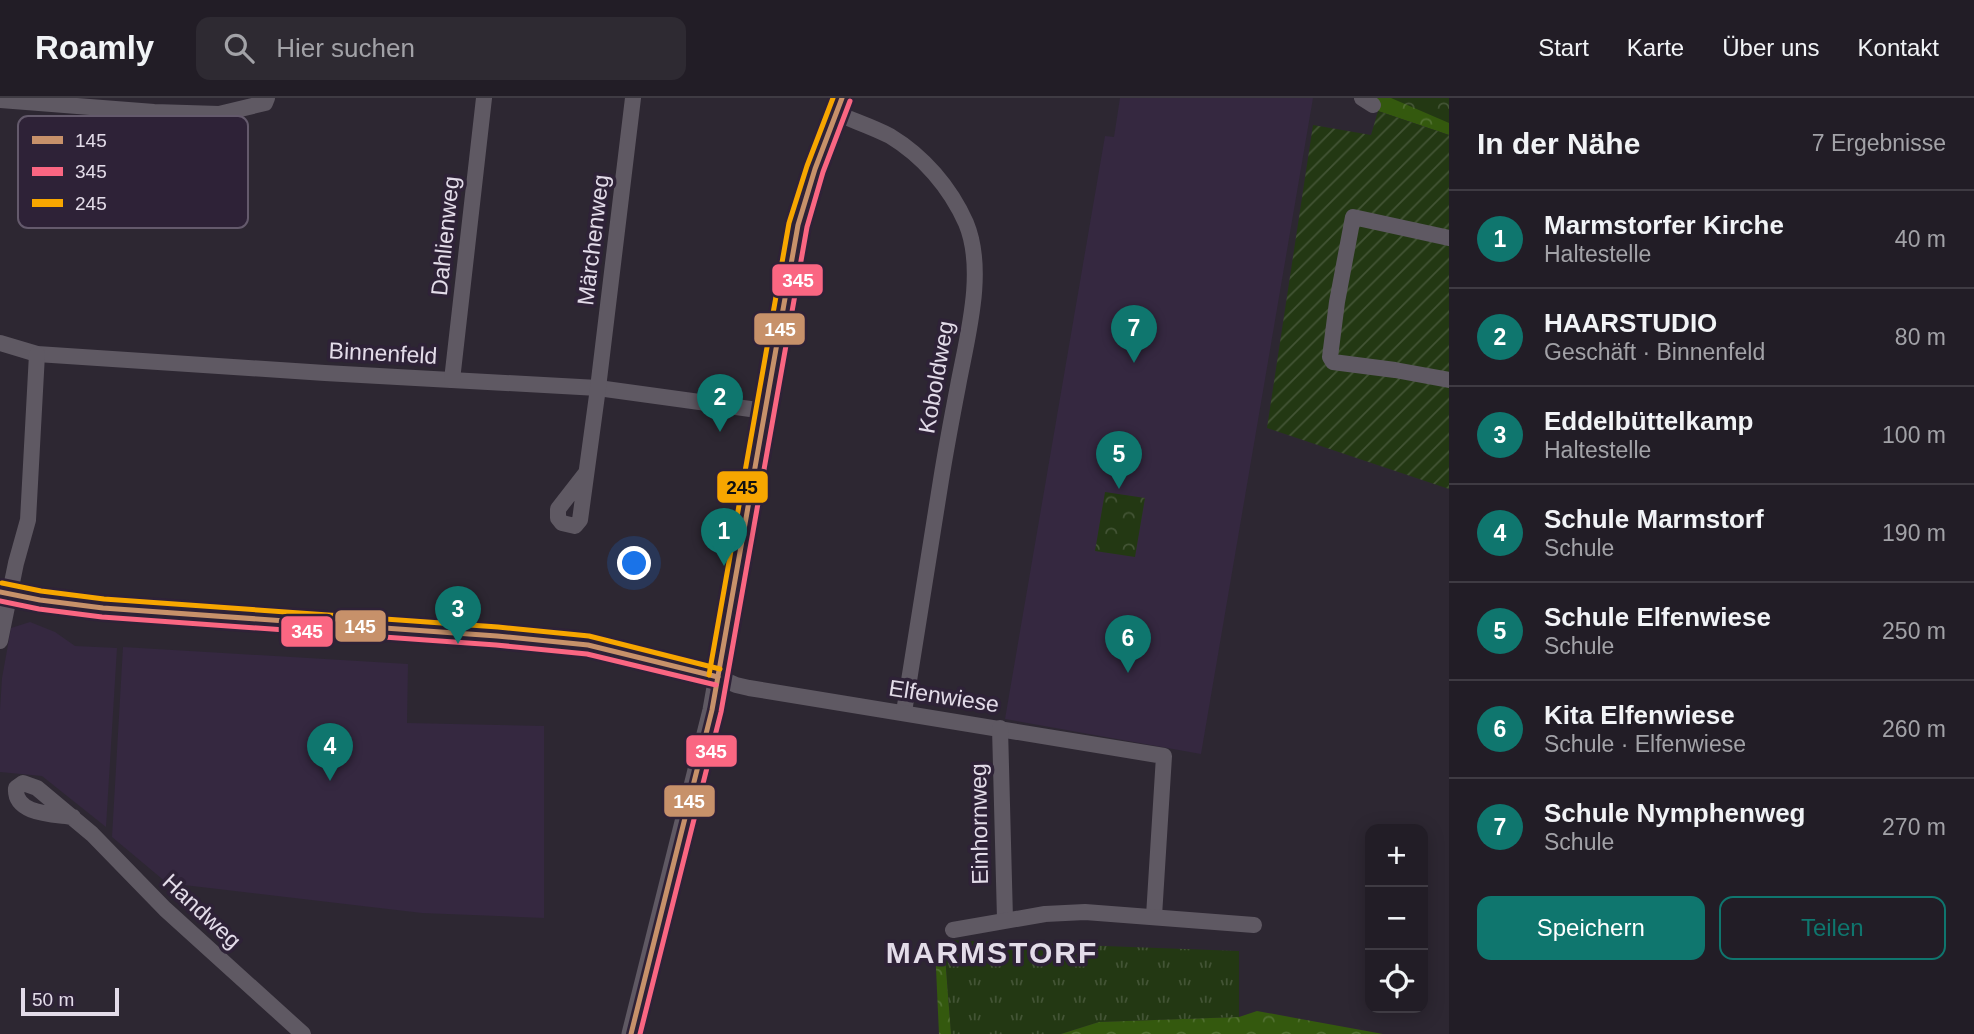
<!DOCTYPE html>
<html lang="de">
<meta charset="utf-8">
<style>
body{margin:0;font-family:Arial,sans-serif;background:#2e2a32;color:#f1f3f6}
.controls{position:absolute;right:21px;bottom:21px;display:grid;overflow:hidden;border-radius:14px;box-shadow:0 4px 18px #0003}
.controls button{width:63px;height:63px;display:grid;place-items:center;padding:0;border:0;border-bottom:2px solid #3f3b43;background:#221d26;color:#f1f3f6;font:35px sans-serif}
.scale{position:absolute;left:21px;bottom:18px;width:98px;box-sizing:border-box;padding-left:7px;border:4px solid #e3dce9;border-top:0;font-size:19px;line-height:24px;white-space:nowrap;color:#e3dce9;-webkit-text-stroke:5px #2e2237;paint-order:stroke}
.you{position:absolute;left:635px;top:466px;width:24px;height:24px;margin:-18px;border:5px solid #fff;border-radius:50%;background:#1a73e8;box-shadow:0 0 0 10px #1a73e833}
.badge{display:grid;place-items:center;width:46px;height:46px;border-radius:50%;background:#0f766e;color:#fff;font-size:23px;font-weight:700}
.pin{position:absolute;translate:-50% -58px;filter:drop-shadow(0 2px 4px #0008)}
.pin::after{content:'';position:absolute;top:37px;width:24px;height:21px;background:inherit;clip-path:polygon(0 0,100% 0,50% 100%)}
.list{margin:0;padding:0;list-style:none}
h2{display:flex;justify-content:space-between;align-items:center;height:91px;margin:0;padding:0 28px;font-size:30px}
h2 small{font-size:23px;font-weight:400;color:#a2a2a7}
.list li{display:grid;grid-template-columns:46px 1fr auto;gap:21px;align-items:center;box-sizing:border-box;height:98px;padding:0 28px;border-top:2px solid #3f3b43}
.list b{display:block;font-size:26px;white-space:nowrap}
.list p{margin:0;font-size:23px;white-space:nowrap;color:#a2a2a7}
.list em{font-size:23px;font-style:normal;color:#a2a2a7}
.actions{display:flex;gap:14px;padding:21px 28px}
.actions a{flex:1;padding:16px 0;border:2px solid #0f766e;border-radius:14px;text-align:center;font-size:24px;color:#0f766e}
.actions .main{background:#0f766e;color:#fff}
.icon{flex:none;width:38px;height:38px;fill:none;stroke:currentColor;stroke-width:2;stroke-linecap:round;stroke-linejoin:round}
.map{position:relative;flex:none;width:1449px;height:936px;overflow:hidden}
header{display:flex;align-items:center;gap:42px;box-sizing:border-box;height:98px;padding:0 35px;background:#221d26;border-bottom:2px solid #3f3b43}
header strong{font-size:33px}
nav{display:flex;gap:38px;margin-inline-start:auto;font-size:24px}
.search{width:490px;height:63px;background:#2e2a32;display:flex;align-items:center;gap:18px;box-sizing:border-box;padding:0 24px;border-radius:14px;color:#a2a2a7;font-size:26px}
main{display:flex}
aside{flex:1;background:#221d26}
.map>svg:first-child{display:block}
.built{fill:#352840}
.grass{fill:url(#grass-tufts)}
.forest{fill:url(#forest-crowns)}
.park{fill:url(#park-crowns)}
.garden{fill:url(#garden-furrows)}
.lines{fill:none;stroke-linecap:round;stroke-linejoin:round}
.minor{stroke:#5f5963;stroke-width:16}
.tertiary{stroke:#5f5963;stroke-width:19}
.bus-1-casing{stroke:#2e2237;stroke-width:10}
.bus-2-casing{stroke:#2e2237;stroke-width:10}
.bus-3-casing{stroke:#2e2237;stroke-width:10}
.bus-1{stroke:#c7916a;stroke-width:5}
.bus-2{stroke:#fa6682;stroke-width:5}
.bus-3{stroke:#f7a600;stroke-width:5}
.labels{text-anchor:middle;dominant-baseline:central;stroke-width:7;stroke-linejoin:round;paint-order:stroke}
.street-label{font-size:23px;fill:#e3dce9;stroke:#2e2237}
.district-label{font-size:30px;font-weight:bold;letter-spacing:2px;fill:#e3dce9;stroke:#2e2237}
.key{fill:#2e2237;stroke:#645a6c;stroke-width:2}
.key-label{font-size:19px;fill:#e3dce9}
.line-badge{stroke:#2e2237;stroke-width:2.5}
.badge-label{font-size:19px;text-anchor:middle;font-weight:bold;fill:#fff}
.pale-badge-label{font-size:19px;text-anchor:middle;font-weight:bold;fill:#111}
</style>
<header>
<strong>Roamly</strong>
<div class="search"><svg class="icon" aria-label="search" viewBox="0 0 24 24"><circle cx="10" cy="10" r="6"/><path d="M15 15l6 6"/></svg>Hier suchen</div>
<nav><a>Start</a><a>Karte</a><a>Über uns</a><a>Kontakt</a></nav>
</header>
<main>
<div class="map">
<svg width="1449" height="936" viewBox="0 0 1449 936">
<defs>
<pattern id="grass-tufts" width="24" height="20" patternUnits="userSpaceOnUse" patternTransform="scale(1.75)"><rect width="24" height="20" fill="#233813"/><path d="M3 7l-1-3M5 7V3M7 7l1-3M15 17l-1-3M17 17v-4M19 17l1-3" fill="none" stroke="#435435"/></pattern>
<pattern id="forest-crowns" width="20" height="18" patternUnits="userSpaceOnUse" patternTransform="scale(1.75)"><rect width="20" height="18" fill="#34590e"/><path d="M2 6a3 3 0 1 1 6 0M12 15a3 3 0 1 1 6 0" fill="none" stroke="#517031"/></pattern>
<pattern id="park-crowns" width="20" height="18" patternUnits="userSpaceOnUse" patternTransform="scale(1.75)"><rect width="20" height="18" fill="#233813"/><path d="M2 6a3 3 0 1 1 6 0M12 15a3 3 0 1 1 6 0" fill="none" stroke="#435435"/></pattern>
<pattern id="garden-furrows" width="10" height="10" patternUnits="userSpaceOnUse" patternTransform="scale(1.75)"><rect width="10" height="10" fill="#233813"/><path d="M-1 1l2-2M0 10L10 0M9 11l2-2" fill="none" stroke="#435435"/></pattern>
</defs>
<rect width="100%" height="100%" fill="#2d2732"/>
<g class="built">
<polygon points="1120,0 1313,0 1201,656 1005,621 1105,38 1114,39"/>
<polygon points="30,524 55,534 75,548 117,550 106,729 42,678 0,674 0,612 2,580 11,530"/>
<polygon points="123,549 408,566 407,625 544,628 544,820 422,815 167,785 112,739"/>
</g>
<polygon class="grass" points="944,842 1239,853 1239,919 1099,924 1061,936 951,936"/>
<g class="forest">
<polygon points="1362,0 1449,0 1449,37 1378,13"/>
<polygon points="944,845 951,936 939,936 935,848"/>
<polygon points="1257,913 1383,936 1061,936 1099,924 1239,919"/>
</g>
<g class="park">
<polygon points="1391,0 1449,0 1449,25"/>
<polygon points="1105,394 1145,400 1135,459 1095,453"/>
</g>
<polygon class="garden" points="1378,13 1449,37 1449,391 1267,330 1313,27 1371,37"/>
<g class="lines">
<g class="minor">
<polyline points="1362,0 1373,7"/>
<polyline points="0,2 154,14 219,16 265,5 267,0"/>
<path d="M836,15C854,23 873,29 890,38C923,58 950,89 966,125C986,173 967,239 958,288C952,319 946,351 941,382C928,459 917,537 904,614"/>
<polyline points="1449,140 1353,119 1337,204 1330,259 1333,264 1395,272 1449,282"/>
<polyline points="0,245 37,256 325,275 598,290 765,313"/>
<polyline points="452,282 484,0"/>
<polyline points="586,375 558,411 558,420 562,425 575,428 580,422 598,290 633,0"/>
<polyline points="0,543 16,465 28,422 37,256"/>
<polyline points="718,579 736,587 749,590 1164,658 1154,818"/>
<polyline points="1000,630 1005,821"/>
<path d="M73,719C54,716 14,717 16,690L23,685L37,690L92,736L165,811L303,936"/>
<polyline points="953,832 1045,816 1085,814 1254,827"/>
</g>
<g class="tertiary">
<polyline points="0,494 40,502 103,510 497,538 588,547 718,579"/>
<polyline points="631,936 712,612 798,127 815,71 842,0"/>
</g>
<defs>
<g id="bus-1">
<polyline points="0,494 40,502 103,510 497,538 588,547 718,579"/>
<polyline points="631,936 712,612 798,127 815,71 842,0"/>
</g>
<g id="bus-2">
<polyline points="0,503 39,511 102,519 496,547 587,556 716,587"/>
<polyline points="640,936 721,614 807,129 823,74 850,3"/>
</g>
<g id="bus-3">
<polyline points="2,485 41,493 104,501 498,529 589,538 720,571"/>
<polyline points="709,577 789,125 807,68 833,0"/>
</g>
</defs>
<use href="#bus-1" class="bus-1-casing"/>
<use href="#bus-2" class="bus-2-casing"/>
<use href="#bus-3" class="bus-3-casing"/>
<use href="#bus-1" class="bus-1"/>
<use href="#bus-2" class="bus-2"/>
<use href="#bus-3" class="bus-3"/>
</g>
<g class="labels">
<g class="street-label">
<text transform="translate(445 138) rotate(-84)">Dahlienweg</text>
<text transform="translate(593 142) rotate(-83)">Märchenweg</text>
<text transform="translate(383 255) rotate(3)">Binnenfeld</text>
<text transform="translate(936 279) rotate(-80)">Koboldweg</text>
<text transform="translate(944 598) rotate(9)">Elfenwiese</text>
<text transform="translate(979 726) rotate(-91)">Einhornweg</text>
<text transform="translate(202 813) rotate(43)">Handweg</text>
</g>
<g class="district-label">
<text x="992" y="854">MARMSTORF</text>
</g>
</g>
<rect x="18" y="18" width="230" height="112" rx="10" class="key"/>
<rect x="32" y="38" width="31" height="8" fill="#c7916a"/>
<rect x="32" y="69" width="31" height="9" fill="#fa6682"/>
<rect x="32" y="101" width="31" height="8" fill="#f7a600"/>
<g class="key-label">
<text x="75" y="49">145</text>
<text x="75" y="80">345</text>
<text x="75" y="112">245</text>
</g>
<g class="line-badge">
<rect x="771" y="165" width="53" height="34" rx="7" fill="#fa6682"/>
<rect x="753" y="214" width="53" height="34" rx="7" fill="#c7916a"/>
<rect x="716" y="372" width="53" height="34" rx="7" fill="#f7a600"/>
<rect x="334" y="511" width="53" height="34" rx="7" fill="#c7916a"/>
<rect x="280" y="517" width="54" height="33" rx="7" fill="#fa6682"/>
<rect x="685" y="636" width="53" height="34" rx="7" fill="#fa6682"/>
<rect x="663" y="686" width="53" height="34" rx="7" fill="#c7916a"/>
</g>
<g class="badge-label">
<text x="798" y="189">345</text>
<text x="780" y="238">145</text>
<text x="360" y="535">145</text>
<text x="307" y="540">345</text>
<text x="711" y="660">345</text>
<text x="689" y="710">145</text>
</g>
<g class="pale-badge-label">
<text x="742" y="396">245</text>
</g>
</svg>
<div class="controls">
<button>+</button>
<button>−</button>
<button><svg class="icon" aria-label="locate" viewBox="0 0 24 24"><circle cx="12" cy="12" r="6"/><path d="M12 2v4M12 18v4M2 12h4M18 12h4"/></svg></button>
</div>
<div class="scale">50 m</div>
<div class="you"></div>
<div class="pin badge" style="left:724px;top:468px">1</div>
<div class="pin badge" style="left:720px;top:334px">2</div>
<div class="pin badge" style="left:458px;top:546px">3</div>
<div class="pin badge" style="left:330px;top:683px">4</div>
<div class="pin badge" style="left:1119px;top:391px">5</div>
<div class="pin badge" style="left:1128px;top:575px">6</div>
<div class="pin badge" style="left:1134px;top:265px">7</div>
</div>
<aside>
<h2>In der Nähe<small>7 Ergebnisse</small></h2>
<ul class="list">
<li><span class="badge">1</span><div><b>Marmstorfer Kirche</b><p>Haltestelle</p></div><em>40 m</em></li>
<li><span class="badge">2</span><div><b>HAARSTUDIO</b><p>Geschäft · Binnenfeld</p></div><em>80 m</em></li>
<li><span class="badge">3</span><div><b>Eddelbüttelkamp</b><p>Haltestelle</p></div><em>100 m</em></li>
<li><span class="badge">4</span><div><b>Schule Marmstorf</b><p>Schule</p></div><em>190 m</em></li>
<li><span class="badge">5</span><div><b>Schule Elfenwiese</b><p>Schule</p></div><em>250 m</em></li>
<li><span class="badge">6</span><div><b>Kita Elfenwiese</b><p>Schule · Elfenwiese</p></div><em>260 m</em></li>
<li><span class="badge">7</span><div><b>Schule Nymphenweg</b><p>Schule</p></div><em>270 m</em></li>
</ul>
<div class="actions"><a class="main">Speichern</a><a>Teilen</a></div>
</aside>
</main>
